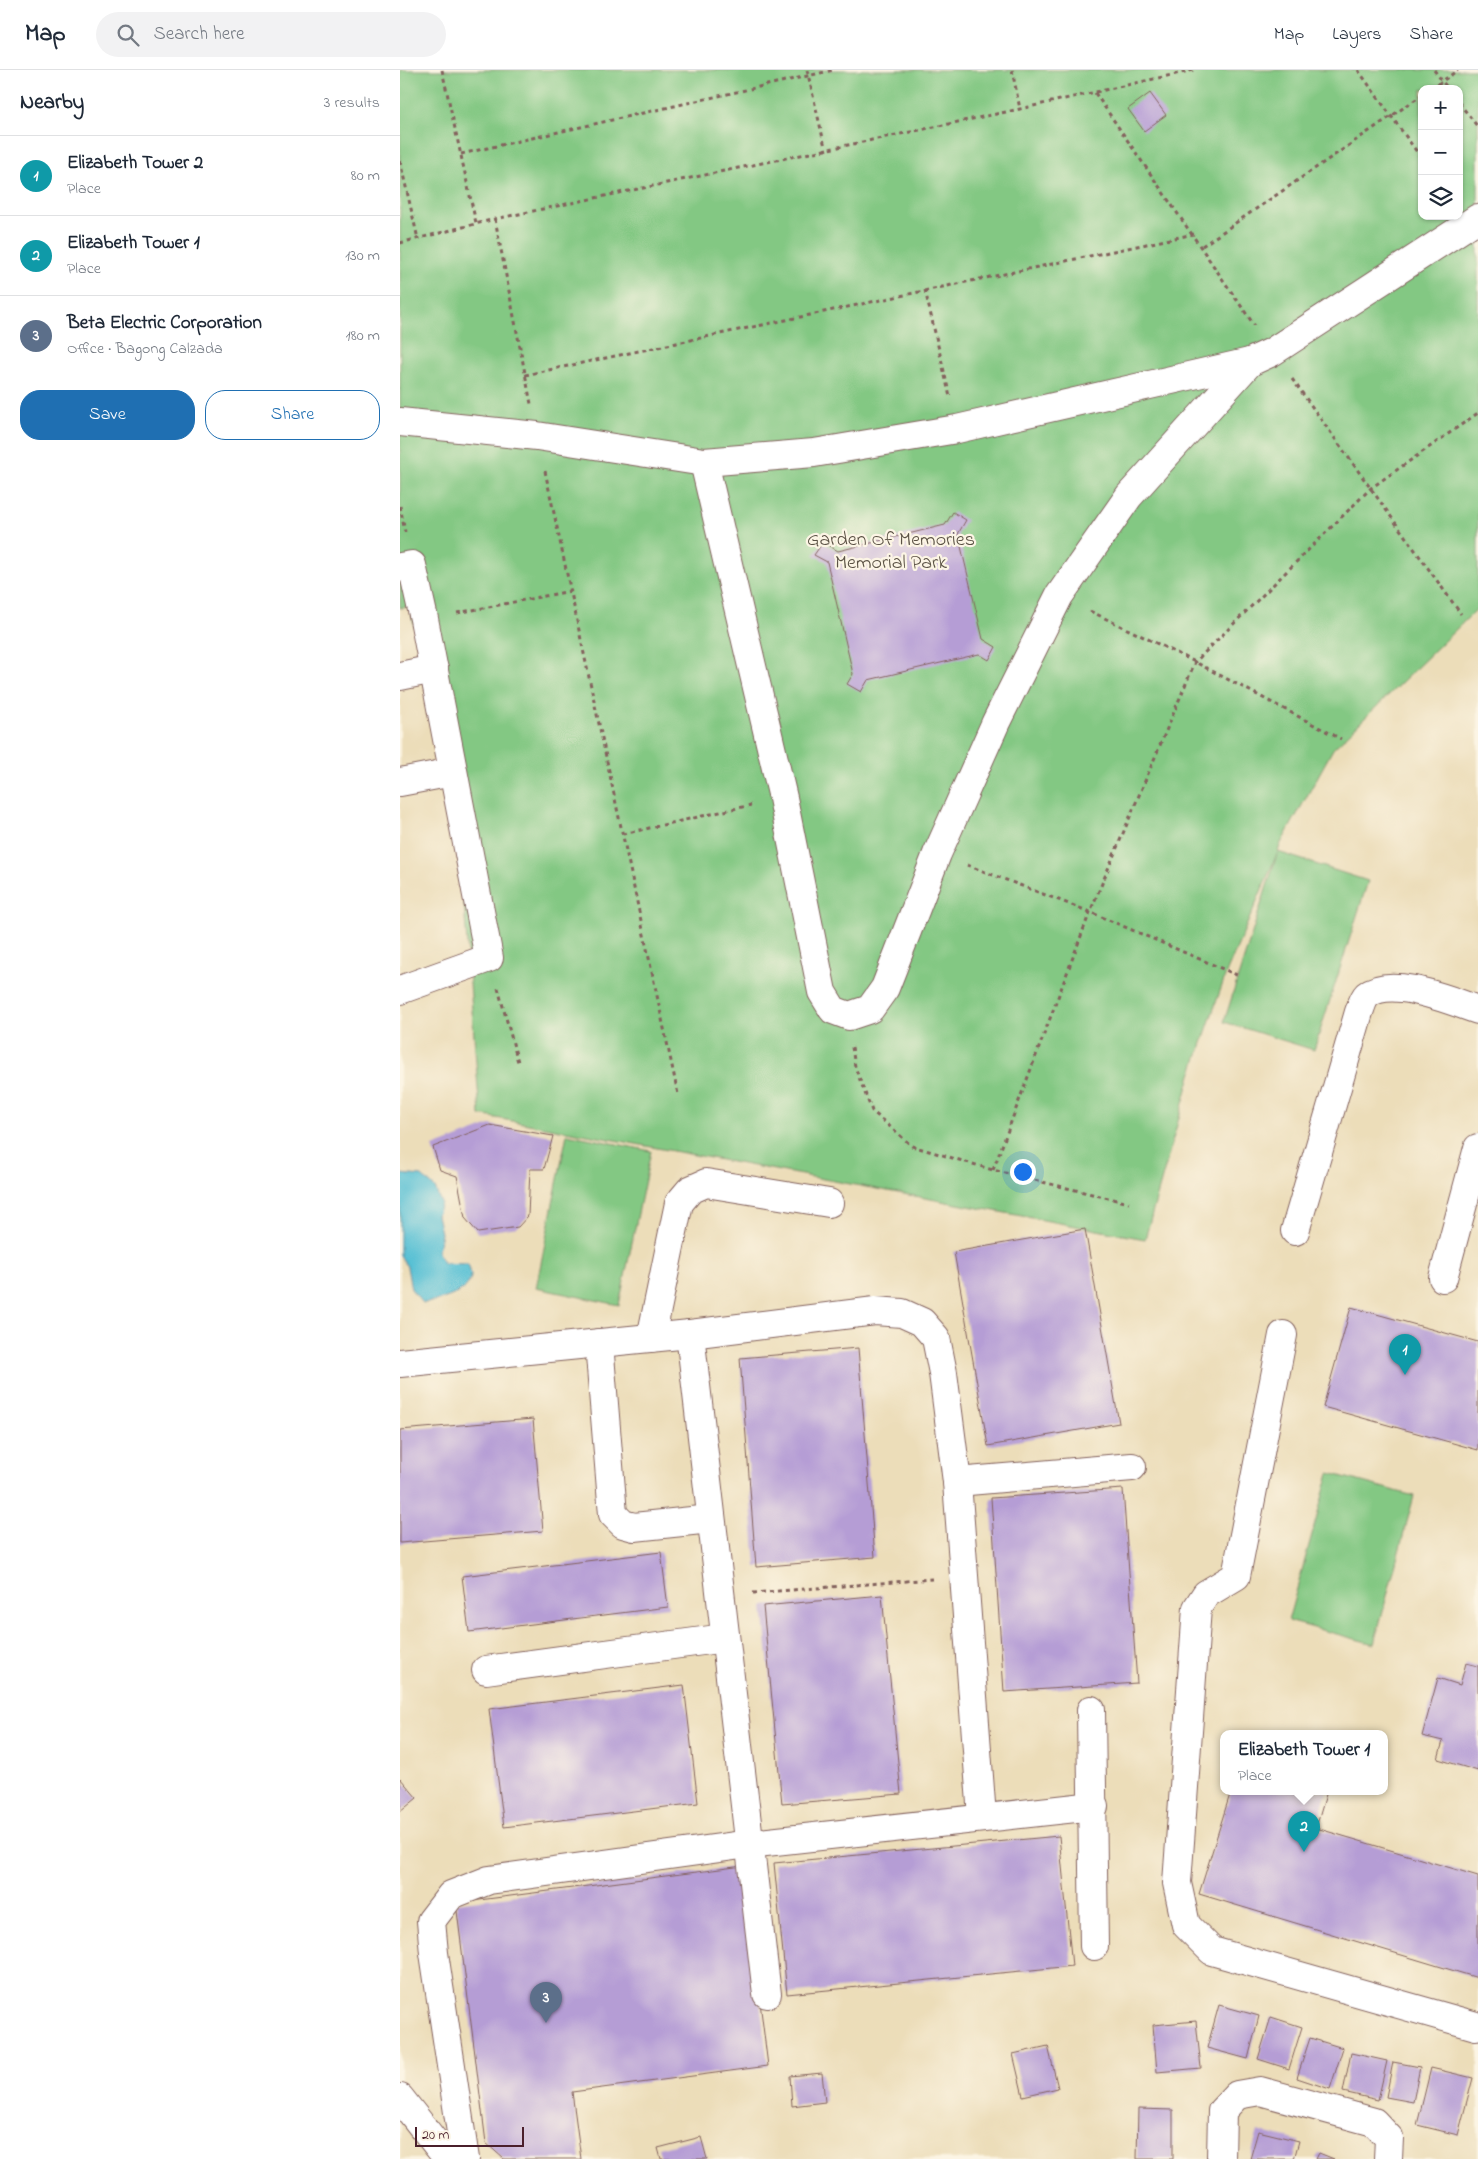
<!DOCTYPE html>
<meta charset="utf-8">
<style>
body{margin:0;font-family:"Indie Flower",sans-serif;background:#f2f2f3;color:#1f2937}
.controls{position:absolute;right:15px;top:15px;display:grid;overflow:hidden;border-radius:10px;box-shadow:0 1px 4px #0004}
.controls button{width:45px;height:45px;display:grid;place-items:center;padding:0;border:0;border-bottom:1px solid #e0e1e3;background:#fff;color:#1f2937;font:25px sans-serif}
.scale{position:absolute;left:15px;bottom:12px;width:109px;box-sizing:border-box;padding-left:5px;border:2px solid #4a1f2b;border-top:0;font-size:14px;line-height:18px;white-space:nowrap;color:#4a1f2b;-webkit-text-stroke:4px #fcf5e5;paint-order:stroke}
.you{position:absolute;left:622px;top:1101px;width:18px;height:18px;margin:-12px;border:4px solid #fff;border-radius:50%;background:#1a73e8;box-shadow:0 0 0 8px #1a73e833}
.badge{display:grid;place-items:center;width:32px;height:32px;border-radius:50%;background:#1f6fb2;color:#fff;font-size:16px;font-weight:700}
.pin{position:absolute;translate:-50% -41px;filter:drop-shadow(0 1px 2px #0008)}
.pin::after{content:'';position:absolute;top:26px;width:18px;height:15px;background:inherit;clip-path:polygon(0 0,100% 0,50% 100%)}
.popup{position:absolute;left:820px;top:1660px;width:168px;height:65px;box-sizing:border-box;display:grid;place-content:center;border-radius:10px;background:#fff;filter:drop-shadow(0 1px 4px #0005);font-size:16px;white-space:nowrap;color:#747a83}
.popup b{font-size:19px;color:#1f2937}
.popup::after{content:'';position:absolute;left:50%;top:100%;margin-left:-10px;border:10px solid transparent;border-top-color:#fff}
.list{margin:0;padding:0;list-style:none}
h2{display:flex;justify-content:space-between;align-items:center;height:65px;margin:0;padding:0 20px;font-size:21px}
h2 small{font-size:16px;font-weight:400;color:#747a83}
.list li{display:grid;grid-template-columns:32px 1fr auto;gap:15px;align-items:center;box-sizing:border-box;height:80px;padding:0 20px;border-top:1px solid #e0e1e3}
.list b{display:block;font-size:19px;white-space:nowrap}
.list p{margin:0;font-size:16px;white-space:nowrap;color:#747a83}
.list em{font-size:16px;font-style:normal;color:#747a83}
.actions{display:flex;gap:10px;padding:15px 20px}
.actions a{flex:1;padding:11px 0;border:1px solid #1f6fb2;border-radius:20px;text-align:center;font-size:18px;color:#1f6fb2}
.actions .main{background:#1f6fb2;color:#fff}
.icon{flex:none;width:28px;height:28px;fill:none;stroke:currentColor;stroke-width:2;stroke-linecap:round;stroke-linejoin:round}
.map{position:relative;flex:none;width:1078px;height:2089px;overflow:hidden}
header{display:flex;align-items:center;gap:30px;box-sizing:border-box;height:70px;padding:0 25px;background:#fff;border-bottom:1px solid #e0e1e3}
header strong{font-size:24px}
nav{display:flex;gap:28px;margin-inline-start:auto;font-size:18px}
.search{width:350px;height:45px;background:#f2f2f3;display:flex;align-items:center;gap:12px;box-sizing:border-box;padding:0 18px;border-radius:28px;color:#747a83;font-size:19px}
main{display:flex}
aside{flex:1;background:#fff}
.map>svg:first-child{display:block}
.green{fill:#83c883;stroke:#667457;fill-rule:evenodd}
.water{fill:#57c0d4;stroke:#507080}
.building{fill:#b59dd5}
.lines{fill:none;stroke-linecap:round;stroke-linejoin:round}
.minor-casing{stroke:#83625d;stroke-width:30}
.path{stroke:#83625d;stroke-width:3;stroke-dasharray:4 4;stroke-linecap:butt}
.minor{stroke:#fff;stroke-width:28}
.labels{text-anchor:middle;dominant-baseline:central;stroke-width:4.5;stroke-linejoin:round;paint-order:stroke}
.park-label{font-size:20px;fill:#5b5245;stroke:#fcf5e5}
</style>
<header>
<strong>Map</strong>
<div class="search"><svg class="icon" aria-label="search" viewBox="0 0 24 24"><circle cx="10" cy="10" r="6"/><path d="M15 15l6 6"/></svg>Search here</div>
<nav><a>Map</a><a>Layers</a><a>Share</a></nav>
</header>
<main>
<aside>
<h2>Nearby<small>3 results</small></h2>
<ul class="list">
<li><span class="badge" style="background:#0f9aa8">1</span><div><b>Elizabeth Tower 2</b><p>Place</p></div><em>80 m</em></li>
<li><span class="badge" style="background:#0f9aa8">2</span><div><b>Elizabeth Tower 1</b><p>Place</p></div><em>130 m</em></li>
<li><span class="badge" style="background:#5c6f8a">3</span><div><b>Beta Electric Corporation</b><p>Office · Bagong Calzada</p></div><em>180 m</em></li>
</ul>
<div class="actions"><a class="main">Save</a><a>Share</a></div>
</aside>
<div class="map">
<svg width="1078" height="2089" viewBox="0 0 1078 2089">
<rect width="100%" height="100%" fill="#fcf5e5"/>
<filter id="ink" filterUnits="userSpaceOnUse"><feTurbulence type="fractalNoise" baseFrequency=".02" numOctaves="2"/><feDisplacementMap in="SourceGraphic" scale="10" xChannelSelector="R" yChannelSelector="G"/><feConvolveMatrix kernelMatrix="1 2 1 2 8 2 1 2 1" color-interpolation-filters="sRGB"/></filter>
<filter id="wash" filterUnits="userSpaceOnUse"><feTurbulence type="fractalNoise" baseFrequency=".0096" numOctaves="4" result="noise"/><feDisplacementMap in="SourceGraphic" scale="20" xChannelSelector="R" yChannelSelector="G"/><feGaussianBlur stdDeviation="1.12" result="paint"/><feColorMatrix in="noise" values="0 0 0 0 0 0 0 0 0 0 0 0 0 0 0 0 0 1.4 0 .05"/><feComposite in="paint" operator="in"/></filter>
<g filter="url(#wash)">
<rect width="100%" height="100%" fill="#ecddb9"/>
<g class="green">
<path d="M0,0H1078V538L933,679L880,775L878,782L968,811L914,980L824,952L877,784L827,901L791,1005L745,1169L80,1045L61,795L10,536L0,538ZM1022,19H1059V146H1022Z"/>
<polygon points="167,1064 251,1081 219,1235 136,1218"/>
<polygon points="929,1403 1014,1426 974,1574 888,1551"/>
</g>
<path class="water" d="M0,1104L22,1106L35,1118L41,1133L37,1145L41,1163L38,1182L43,1193L68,1194C69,1197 71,1203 71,1206C70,1223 37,1232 23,1233L11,1219L7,1197L0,1185Z"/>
<g id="blocks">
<g class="building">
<polygon points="750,23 766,45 744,61 728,39"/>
<polygon points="553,442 566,450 558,464 583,569 596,577 589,590 579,584 468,610 461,622 447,614 453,604 427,492 414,485 423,472 438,481 545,455"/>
<polygon points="90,1055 153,1066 144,1099 130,1099 128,1146 118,1157 78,1163 65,1148 57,1106 40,1100 33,1077"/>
<polygon points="685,1159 719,1353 588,1376 554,1182"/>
<polygon points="951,1237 1078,1272 1078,1380 923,1337"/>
<polygon points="458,1278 475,1487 356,1497 340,1288"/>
<polygon points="133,1349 143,1461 0,1473 0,1360"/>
<polygon points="723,1419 737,1613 604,1622 591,1428"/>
<polygon points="261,1482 268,1537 69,1562 62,1506"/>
<polygon points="482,1525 501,1724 382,1734 363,1536"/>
<polygon points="1066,1593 1078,1596 1078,1701 1038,1689 1043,1671 1022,1666 1038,1608 1060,1615"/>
<polygon points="284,1615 298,1733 104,1757 89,1639"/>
<polygon points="0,1708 17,1728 0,1742"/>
<polygon points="831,1721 927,1721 916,1758 1078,1806 1078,1908 799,1824"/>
<polygon points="659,1766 672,1896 387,1924 374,1793"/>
<polygon points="343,1796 368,1996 172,2022 181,2089 104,2089 86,2073 56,1833"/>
<polygon points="819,1935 859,1946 848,1989 807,1978"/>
<polygon points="871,1947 902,1957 889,1999 858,1989"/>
<polygon points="796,1951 801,1998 757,2002 753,1955"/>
<polygon points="910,1968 943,1978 930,2019 897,2008"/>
<polygon points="648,1976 658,2018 623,2026 613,1984"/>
<polygon points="951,1983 987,1991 978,2030 943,2022"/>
<polygon points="993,1992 1020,1997 1013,2032 986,2027"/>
<polygon points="1031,1998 1073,2008 1058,2065 1017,2055"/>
<polygon points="422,2003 425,2032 392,2036 390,2006"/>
<polygon points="738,2039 773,2040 773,2089 737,2089"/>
<polygon points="858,2061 899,2071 894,2089 850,2089"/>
<polygon points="301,2067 307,2089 261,2089 258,2078"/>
<polygon points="919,2083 934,2089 916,2089"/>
</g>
</g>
</g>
<g filter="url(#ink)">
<use href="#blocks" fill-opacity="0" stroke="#83625d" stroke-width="1"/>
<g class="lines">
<defs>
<g id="minor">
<polyline points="0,352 137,366 304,392 414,383 557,359 850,292 872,282 1078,148"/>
<polyline points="304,392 383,728 422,922 433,940 449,946 470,939 485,918 537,784 596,652 659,526 729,426 850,292"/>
<polyline points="0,497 12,495 24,549 89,888 0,920"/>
<polyline points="0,606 34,599"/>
<polyline points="0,712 53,702"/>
<path d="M895,1161L959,942C961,937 963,929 967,925C991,905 1051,931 1078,940"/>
<polyline points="1043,1208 1078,1078"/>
<polyline points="290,1264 367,1924"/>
<polyline points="883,1265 836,1506 806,1524 797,1538 777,1813 786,1855 812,1881 1076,1956"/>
<polyline points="251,1268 279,1133 290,1120 306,1113 429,1133"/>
<polyline points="199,1273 213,1444 223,1454 234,1457 311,1449"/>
<polyline points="0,1293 290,1264 475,1241 502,1243 522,1252 536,1268 543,1303 557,1412 582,1747"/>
<polyline points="557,1412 732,1397"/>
<polyline points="86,1600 325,1568"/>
<polyline points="691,1640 694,1876"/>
<polyline points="0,2028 48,2089"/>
<polyline points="65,2089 34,1883 31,1851 51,1825 89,1810 349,1774 694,1736"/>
<polyline points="821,2089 822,2041 837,2025 860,2021 974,2052 989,2068 988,2089"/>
</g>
</defs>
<use href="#minor" class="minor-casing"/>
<g class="path">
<polyline points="42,0 76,153"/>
<polyline points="407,0 426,81"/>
<polyline points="612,0 620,39"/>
<polyline points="958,0 1022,89"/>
<polyline points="1034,0 1048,19"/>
<polyline points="1031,19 1058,0"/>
<polyline points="695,23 854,255"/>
<polyline points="1059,33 1078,57"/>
<polyline points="61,84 434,0"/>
<polyline points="0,91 18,169"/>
<polyline points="95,149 131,334"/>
<polyline points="0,173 95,149 620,39 794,0"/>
<polyline points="802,176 1022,25"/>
<polyline points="525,220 550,327"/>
<polyline points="125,305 794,164"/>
<polyline points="892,309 1061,544"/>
<polyline points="145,401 278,1024"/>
<polyline points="0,436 5,462"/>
<polyline points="690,541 795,592 941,669"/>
<polyline points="57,543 171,521"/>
<polyline points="223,764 351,735"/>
<polyline points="567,795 690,842 837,905"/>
<polyline points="98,918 118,992"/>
<polyline points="452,977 455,997 472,1041 512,1076 593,1100 729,1133"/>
<polyline points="593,1100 690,842 795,592 971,418 1078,343"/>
<polyline points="353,1523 532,1509"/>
</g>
<use href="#minor" class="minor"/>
</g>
</g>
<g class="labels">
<g class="park-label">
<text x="491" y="470">Garden Of Memories<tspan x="491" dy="23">Memorial Park</tspan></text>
</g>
</g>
</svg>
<div class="controls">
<button>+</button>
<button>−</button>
<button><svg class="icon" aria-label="layers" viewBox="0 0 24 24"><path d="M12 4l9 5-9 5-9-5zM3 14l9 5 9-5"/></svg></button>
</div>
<div class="scale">20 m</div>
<div class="you"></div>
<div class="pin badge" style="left:1005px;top:1305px;background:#0f9aa8">1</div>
<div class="pin badge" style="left:904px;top:1782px;background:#0f9aa8">2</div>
<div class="popup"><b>Elizabeth Tower 1</b>Place</div>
<div class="pin badge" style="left:146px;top:1953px;background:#5c6f8a">3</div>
</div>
</main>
